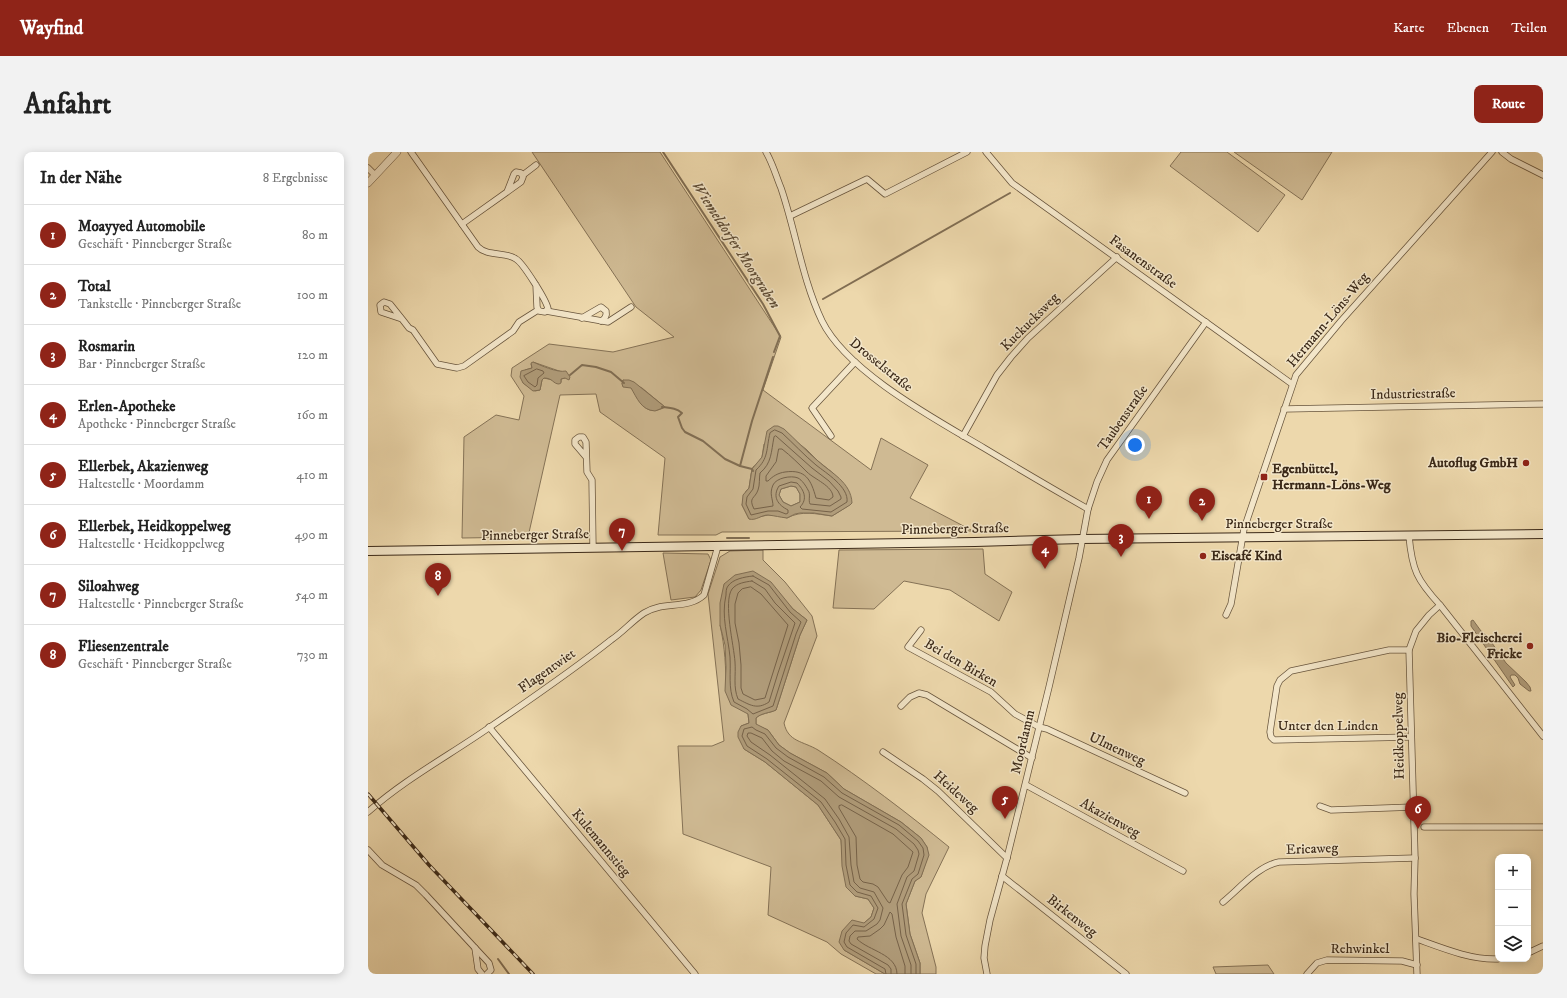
<!DOCTYPE html>
<html lang="de">
<meta charset="utf-8">
<style>
body{margin:0;font-family:"IM FELL DW Pica",serif;background:#f2f2f2;color:#222}
.controls{position:absolute;right:12px;bottom:12px;display:grid;overflow:hidden;border-radius:8px;box-shadow:0 2px 10px #0003}
.controls button{width:36px;height:36px;display:grid;place-items:center;padding:0;border:0;border-bottom:1px solid #e0e0e0;background:#fff;color:#222;font:20px sans-serif}
.you{position:absolute;left:767px;top:293px;width:14px;height:14px;margin:-10px;border:3px solid #fff;border-radius:50%;background:#1a73e8;box-shadow:0 0 0 6px #1a73e833}
.badge{display:grid;place-items:center;width:26px;height:26px;border-radius:50%;background:#8f2418;color:#fff;font-size:13px;font-weight:700}
.pin{position:absolute;translate:-50% -33px;filter:drop-shadow(0 1px 2px #0008)}
.pin::after{content:'';position:absolute;top:21px;width:14px;height:12px;background:inherit;clip-path:polygon(0 0,100% 0,50% 100%)}
.list{margin:0;padding:0;list-style:none}
h2{display:flex;justify-content:space-between;align-items:center;height:52px;margin:0;padding:0 16px;font-size:17px}
h2 small{font-size:13px;font-weight:400;color:#767676}
.list li{display:grid;grid-template-columns:26px 1fr auto;gap:12px;align-items:center;box-sizing:border-box;height:60px;padding:0 16px;border-top:1px solid #e0e0e0}
.list b{display:block;font-size:15px;white-space:nowrap}
.list p{margin:0;font-size:13px;white-space:nowrap;color:#767676}
.list em{font-size:13px;font-style:normal;color:#767676}
.icon{flex:none;width:22px;height:22px;fill:none;stroke:currentColor;stroke-width:2;stroke-linecap:round;stroke-linejoin:round}
.map{position:relative;flex:none;width:1175px;height:822px;overflow:hidden;border-radius:8px}
header{display:flex;align-items:center;gap:24px;box-sizing:border-box;height:56px;padding:0 20px;background:#8f2418;color:#fff}
header strong{font-size:19px}
nav{display:flex;gap:22px;margin-inline-start:auto;font-size:14px}
.intro{display:flex;align-items:center;justify-content:space-between;box-sizing:border-box;height:96px;padding:0 24px}
h1{margin:0;font-size:28px}
.button{padding:10px 18px;border-radius:8px;background:#8f2418;color:#fff;font-size:14px;font-weight:700}
main{display:flex;gap:24px;padding:0 24px}
aside{flex:1;background:#fff;border-radius:8px;box-shadow:0 2px 10px #0003}
.map>svg:first-child{display:block}
.green{fill:#cfba93;stroke:#857256;fill-rule:evenodd}
.water{fill:#b09c7a;stroke:#816e53;fill-rule:evenodd}
.lines{fill:none;stroke-linecap:round;stroke-linejoin:round}
.shore{stroke:#766249;stroke-width:1}
.stream{stroke:#816e53;stroke-width:2}
.minor-casing{stroke:#68553d;stroke-width:7}
.tertiary-casing{stroke:#68553d;stroke-width:8}
.secondary-casing{stroke:#3b2918;stroke-width:10}
.minor{stroke:#f3e6c9;stroke-width:5.5}
.tertiary{stroke:#f3e6c9;stroke-width:7}
.secondary{stroke:#f3e6c9;stroke-width:8}
.rail-casing{stroke:#3b2918;stroke-width:3.5}
.rail{stroke:#f3e6c9;stroke-width:2;stroke-dasharray:6;stroke-linecap:butt}
.poi-dot{fill:#8f2418;stroke:#f3e6c9;stroke-width:1.5}
.labels{text-anchor:middle;dominant-baseline:central;stroke-width:3;stroke-linejoin:round;paint-order:stroke}
.street-label{font-size:14px;fill:#3b2918;stroke:#f3e6c9}
.poi-label{font-size:14px;font-weight:bold;fill:#3b2918;stroke:#f3e6c9;text-anchor:end}
.water-label{font-size:15px;font-style:italic;fill:#5e4c35;stroke:#f3e6c9}
</style>
<header>
<strong>Wayfind</strong>
<nav><a>Karte</a><a>Ebenen</a><a>Teilen</a></nav>
</header>
<div class="intro"><h1>Anfahrt</h1><a class="button">Route</a></div>
<main>
<aside>
<h2>In der Nähe<small>8 Ergebnisse</small></h2>
<ul class="list">
<li><span class="badge">1</span><div><b>Moayyed Automobile</b><p>Geschäft · Pinneberger Straße</p></div><em>80 m</em></li>
<li><span class="badge">2</span><div><b>Total</b><p>Tankstelle · Pinneberger Straße</p></div><em>100 m</em></li>
<li><span class="badge">3</span><div><b>Rosmarin</b><p>Bar · Pinneberger Straße</p></div><em>120 m</em></li>
<li><span class="badge">4</span><div><b>Erlen-Apotheke</b><p>Apotheke · Pinneberger Straße</p></div><em>160 m</em></li>
<li><span class="badge">5</span><div><b>Ellerbek, Akazienweg</b><p>Haltestelle · Moordamm</p></div><em>410 m</em></li>
<li><span class="badge">6</span><div><b>Ellerbek, Heidkoppelweg</b><p>Haltestelle · Heidkoppelweg</p></div><em>490 m</em></li>
<li><span class="badge">7</span><div><b>Siloahweg</b><p>Haltestelle · Pinneberger Straße</p></div><em>540 m</em></li>
<li><span class="badge">8</span><div><b>Fliesenzentrale</b><p>Geschäft · Pinneberger Straße</p></div><em>730 m</em></li>
</ul>
</aside>
<div class="map">
<svg width="1175" height="822" viewBox="0 0 1175 822">
<rect width="100%" height="100%" fill="#edd8ac"/>
<filter id="stains"><feTurbulence type="fractalNoise" baseFrequency=".005" numOctaves="4"/><feColorMatrix values="0 0 0 0 .2 0 0 0 0 .09 0 0 0 0 .02 0 0 0 .5 -.17"/></filter>
<radialGradient id="worn" r=".72"><stop offset=".6" stop-color="#630" stop-opacity="0"/><stop offset="1" stop-color="#630" stop-opacity=".3"/></radialGradient>
<g class="green">
<path d="M164,0H292L413,185L395,238L503,318L513,286L560,313L542,346L605,379L354,380L348,383H290L297,306L232,260L228,242L192,243L160,385L94,386L96,285L128,263L151,268L156,244L143,224L144,216L181,192L245,200L306,185L268,155ZM165,210L194,220L197,226L193,227V230L176,226L174,228L172,238L167,239L155,231L157,218L164,216L163,212ZM255,228L274,236L297,255C277,266 272,249 263,235L254,232ZM421,284L438,297L450,309L465,321L481,340L480,354L464,364C448,362 434,358 419,366L409,363H400L381,367L374,353L378,339L381,336L383,322L385,315L390,311L394,305L396,292Z"/>
<polygon points="813,0 859,0 917,43 890,80 802,14"/>
<polygon points="866,0 964,0 934,48"/>
<polygon points="423,334 428,335 432,342 432,350 423,354 415,350 411,343 413,337"/>
<polygon points="615,397 617,422 644,440 631,469 582,438 536,429 506,457 465,456 471,398"/>
<path d="M395,398V408L417,430L444,464L449,484L416,571C420,590 435,589 450,598C495,627 539,661 581,695L558,742L554,761L568,815V822H552V811L542,782L538,752L547,729L553,725L560,703L559,695L553,686L533,670L476,637L459,621L422,601L411,593L400,578L388,573V566C393,561 402,561 408,558L432,483L439,468L425,457L414,445L352,473C357,495 358,516 358,539L380,562L381,571L373,574L376,597L397,610L450,653L473,688L474,700L487,744L500,747L506,756L503,765L496,771L476,798L517,822H508L473,802L459,790L400,763L403,715L315,682L310,594H344L356,589L340,442L352,405L362,399Z"/>
<polygon points="295,401 340,402 343,408 333,438 327,445 303,448"/>
<polygon points="900,813 906,822 848,822 845,815"/>
</g>
<g class="water">
<path d="M165,210C172,213 189,221 198,219L202,225L201,228L197,226L193,227V231L191,232C185,232 185,226 176,226L174,228L172,238L165,239L155,231L152,225L153,219L164,216L163,211Z"/>
<path d="M255,228H261L266,230L297,255L287,259C273,258 269,246 263,236L255,235L254,232Z"/>
<path d="M406,274H410L416,277C427,287 438,299 450,309C463,321 483,330 484,351L482,353L464,364L446,361H432L427,362L419,366C411,365 408,364 400,363C393,363 388,369 381,367L374,353L375,343L381,336L384,317L394,305L399,279ZM423,334L428,335L432,342V350L423,354L415,350L411,343L413,337Z"/>
<path d="M385,419L403,430L425,457L439,468L432,483L408,558C402,561 393,561 388,566V572L400,578L411,593L422,601L459,621L476,637L533,670L553,686L559,695L561,703L553,725L547,729L538,752L542,782L552,811V822H517L476,798L471,790L474,779L484,768L496,771L503,765L506,756L500,747L487,744L478,735L474,714L473,688L450,653L397,610L376,597L370,585V580L373,574L381,571L380,562L363,553L357,539L358,515L357,493L352,473V451L356,432L367,423Z"/>
<polygon points="1105,468 1113,479 1119,484 1138,511 1158,530 1162,535 1163,539 1161,539 1152,532 1150,526 1147,523 1143,523 1142,525 1147,533 1145,535 1103,474 1103,469"/>
</g>
<g class="lines">
<g class="shore">
<polygon points="169,217 175,219 176,221 170,226 169,233 167,235 160,230 156,224"/>
<path d="M407,278L414,281C425,291 436,303 448,313C458,321 481,335 479,350L463,360L434,357L432,355C440,347 436,338 429,331L423,330L411,334C404,345 410,353 420,358V361L418,362L410,359H400L383,363L378,352L379,345L385,337L388,318C401,306 398,297 402,281Z"/>
<path d="M408,284L444,316L461,329L470,339L473,345V347L462,354L442,352C440,348 443,342 440,338C438,334 434,328 430,326C423,323 408,326 405,333C401,342 405,347 405,354L386,357C380,345 387,347 390,338C392,333 391,326 392,321C404,311 403,300 406,285Z"/>
<path d="M411,297H414C423,304 431,312 439,320C446,327 465,334 465,345L461,348L448,346C443,328 438,317 417,320C410,321 405,324 400,329H398V324L408,310Z"/>
<path d="M385,424L401,433L422,460L433,470L428,482L405,554L385,562L379,557L366,550C360,536 363,521 362,505C360,484 353,465 358,443C358,441 358,436 360,434C365,427 376,425 385,424Z"/>
<path d="M384,429L397,437L407,451L427,471L410,521L401,550C389,558 382,553 370,547C365,535 368,523 367,510C366,494 355,450 364,437C369,431 377,430 384,429Z"/>
<polygon points="383,435 393,442 420,473 397,546 387,548 375,542 373,536 373,513 371,491 367,471 367,452 370,441 374,437"/>
<polygon points="474,653 525,682 545,700 540,715 534,723 522,751 520,750 510,735 505,732 495,730 492,727 489,713 488,685 471,656 471,654"/>
<polyline points="518,822 517,817 479,795 476,790 478,781 485,773 496,775 506,767 510,756 503,744 489,740 482,733 478,713 477,687 467,670 453,650 399,607 379,594 374,584 376,577 384,575 388,578 397,582 408,596 420,605 456,625 474,641 531,673 550,689 555,696 556,703 550,722 544,727 534,752 538,783 548,812 548,822"/>
<polyline points="523,822 523,817 520,813 483,792 481,789 482,784 487,779 498,779 509,772 512,768 515,756 506,740 492,736 486,730 483,713 481,685 471,667 457,647 402,603 383,590 379,584 380,581 383,581 394,586 404,599 416,609 453,629 471,645 528,677 546,692 550,698 551,702 546,719 539,725 529,752 533,784 543,813 543,822"/>
<path d="M529,822C529,802 501,799 489,787L490,785L502,784L512,777L516,773L522,760L524,762L528,785L537,814V822"/>
</g>
<g class="stream">
<polyline points="295,0 395,152 412,184 406,200"/>
<polyline points="455,147 642,41"/>
<polyline points="202,223 214,213 228,215 243,220 256,231"/>
<path d="M294,255C302,256 308,256 314,261L310,265L314,276L317,280L335,289L357,307L372,314L384,317L385,319"/>
<polyline points="372,314 384,269 405,205"/>
<polyline points="359,386 381,386"/>
<polyline points="130,807 141,822"/>
</g>
<defs>
<g id="minor">
<path d="M43,0L110,95C120,105 137,99 148,107C155,111 179,149 180,157L177,160L171,159L169,155L168,133"/>
<path d="M398,0C405,12 408,24 413,36C428,80 434,127 454,169C479,220 567,267 616,296C651,317 685,337 720,357"/>
<polyline points="618,0 644,31 924,232"/>
<polyline points="1134,0 1143,7 1175,23"/>
<polyline points="0,16 7,23"/>
<polyline points="155,23 168,13"/>
<polyline points="422,64 499,27 517,42 599,0"/>
<polyline points="94,72 153,30 155,25 153,21 148,20 146,22 139,40"/>
<polyline points="178,159 240,170 263,155"/>
<path d="M214,166L233,155L238,159C239,164 237,167 233,169"/>
<polyline points="34,167 22,152 16,150 12,153 13,160 34,167 41,176 45,178 69,212 89,216 96,214 145,179 151,170 170,158"/>
<polyline points="916,257 1175,252"/>
<polyline points="463,284 444,256 487,210"/>
<polyline points="595,284 629,223 643,205 660,186 749,105"/>
<polyline points="218,305 207,292 207,288 211,285 215,285 218,290 219,320 224,328 225,395"/>
<path d="M1041,384C1044,418 1049,428 1072,453L1175,584"/>
<polyline points="858,463 863,452 876,377 928,223 973,169 1124,0"/>
<polyline points="553,478 540,495 623,540 647,562 671,575 679,577 817,641"/>
<polyline points="1041,498 1021,498 923,519 912,528 909,534 902,580 903,585 906,588 1043,585"/>
<polyline points="533,554 542,545 551,541 559,543 664,606"/>
<polyline points="121,575 327,822"/>
<polyline points="515,600 555,627 570,639 639,706"/>
<polyline points="658,633 815,719"/>
<polyline points="952,654 963,658 1045,655"/>
<path d="M0,660C37,627 82,603 122,575C163,547 204,519 243,488C255,480 264,469 276,461C294,449 320,458 336,443L350,394"/>
<polyline points="1056,675 1175,675"/>
<polyline points="0,698 14,713 48,733 58,743 121,811 123,818 119,822"/>
<polyline points="634,724 758,822"/>
<path d="M855,750C871,737 890,714 911,710L1047,706"/>
<path d="M1049,787C1074,796 1103,808 1130,807"/>
<polyline points="107,796 110,817 114,822"/>
<polyline points="1160,801 1175,794"/>
<polyline points="619,822 616,806 617,794 622,768 639,706 681,535 711,406 720,357 729,330 739,308 838,170"/>
<polyline points="939,822 949,811 959,808 1034,809 1049,813"/>
<polyline points="1049,822 1046,742 1047,706 1041,498 1048,479 1061,463 1072,453"/>
</g>
<polyline id="tertiary" points="0,31 29,0"/>
<polyline id="secondary" points="0,399 607,390 713,387 1175,382"/>
</defs>
<use href="#minor" class="minor-casing"/>
<use href="#tertiary" class="tertiary-casing"/>
<use href="#secondary" class="secondary-casing"/>
<use href="#minor" class="minor"/>
<use href="#tertiary" class="tertiary"/>
<use href="#secondary" class="secondary"/>
<defs>
<polyline id="rail" points="0,642 61,713 165,822"/>
</defs>
<use href="#rail" class="rail-casing"/>
<use href="#rail" class="rail"/>
</g>
<g class="poi-dot">
<circle cx="1158" cy="311" r="4"/>
<rect x="892" y="321" width="8" height="8" rx="2"/>
<circle cx="835" cy="404" r="4"/>
<circle cx="1162" cy="494" r="4"/>
</g>
<g class="labels">
<g class="street-label">
<text transform="translate(775 110) rotate(36)">Fasanenstraße</text>
<text transform="translate(960 168) rotate(-50)">Hermann-Löns-Weg</text>
<text transform="translate(662 170) rotate(-45)">Kuckucksweg</text>
<text transform="translate(513 213) rotate(39)">Drosselstraße</text>
<text transform="translate(1045 242) rotate(-1)">Industriestraße</text>
<text transform="translate(755 266) rotate(-55)">Taubenstraße</text>
<text x="911" y="372">Pinneberger Straße</text>
<text transform="translate(587 377) rotate(-1)">Pinneberger Straße</text>
<text transform="translate(167 383) rotate(-1)">Pinneberger Straße</text>
<text transform="translate(593 511) rotate(30)">Bei den Birken</text>
<text transform="translate(179 519) rotate(-35)">Flagentwiet</text>
<text x="960" y="574">Unter den Linden</text>
<text transform="translate(1031 584) rotate(-91)">Heidkoppelweg</text>
<text transform="translate(655 590) rotate(-77)">Moordamm</text>
<text transform="translate(749 597) rotate(25)">Ulmenweg</text>
<text transform="translate(588 640) rotate(42)">Heideweg</text>
<text transform="translate(742 666) rotate(29)">Akazienweg</text>
<text transform="translate(233 691) rotate(50)">Kulemannstieg</text>
<text transform="translate(944 697) rotate(-2)">Ericaweg</text>
<text transform="translate(704 764) rotate(38)">Birkenweg</text>
<text x="992" y="797">Rehwinkel</text>
</g>
<g class="poi-label">
<text x="1150" y="311">Autoflug GmbH</text>
<text x="904" y="317" text-anchor="start">Egenbüttel,<tspan x="904" dy="16">Hermann-Löns-Weg</tspan></text>
<text x="843" y="404" text-anchor="start">Eiscafé Kind</text>
<text x="1154" y="486">Bio-Fleischerei<tspan x="1154" dy="16">Fricke</tspan></text>
</g>
<g class="water-label">
<text transform="translate(368 93) rotate(57)">Wiemeldorfer Moorgraben</text>
</g>
</g>
<rect width="100%" height="100%" filter="url(#stains)"/>
<rect width="100%" height="100%" fill="url(#worn)"/>
</svg>
<div class="controls">
<button>+</button>
<button>−</button>
<button><svg class="icon" aria-label="layers" viewBox="0 0 24 24"><path d="M12 4l9 5-9 5-9-5zM3 14l9 5 9-5"/></svg></button>
</div>
<div class="you"></div>
<div class="pin badge" style="left:781px;top:367px">1</div>
<div class="pin badge" style="left:834px;top:369px">2</div>
<div class="pin badge" style="left:753px;top:405px">3</div>
<div class="pin badge" style="left:677px;top:417px">4</div>
<div class="pin badge" style="left:637px;top:667px">5</div>
<div class="pin badge" style="left:1050px;top:677px">6</div>
<div class="pin badge" style="left:254px;top:399px">7</div>
<div class="pin badge" style="left:70px;top:444px">8</div>
</div>
</main>
